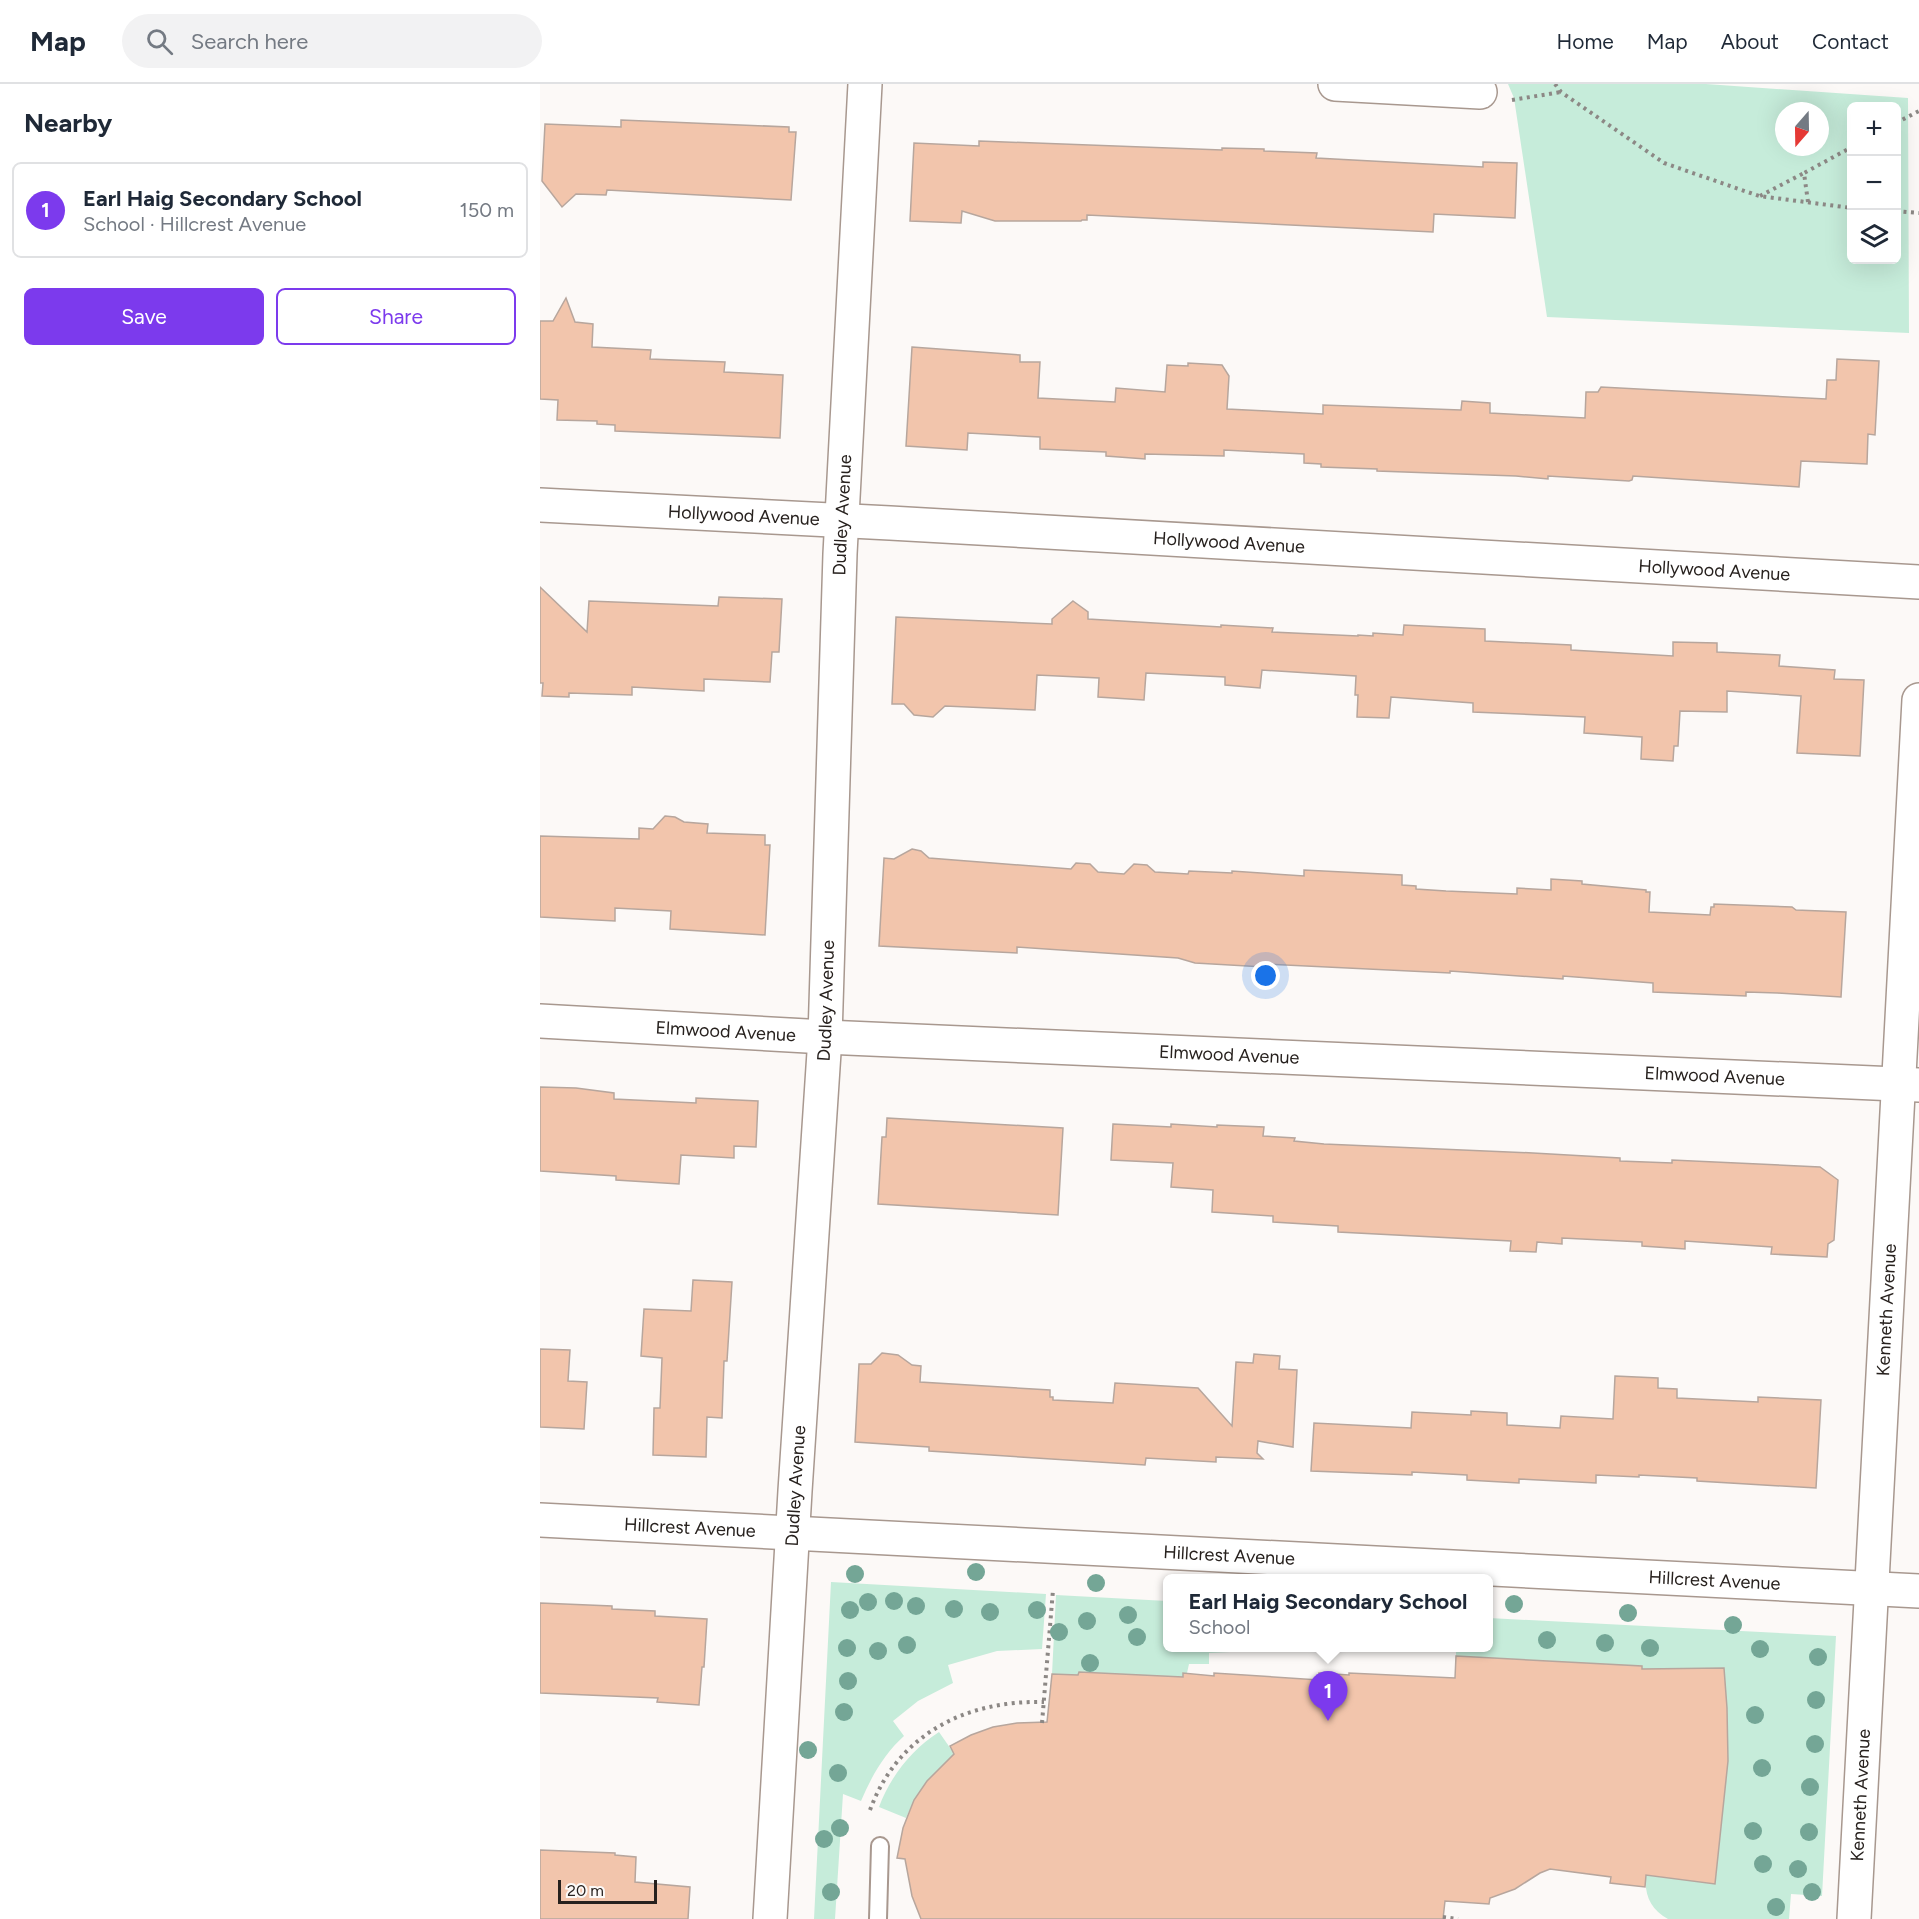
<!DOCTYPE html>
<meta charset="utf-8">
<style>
body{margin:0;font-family:Figtree,sans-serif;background:#f2f2f3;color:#1f2937}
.controls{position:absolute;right:18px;top:18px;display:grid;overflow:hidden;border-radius:9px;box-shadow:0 6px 24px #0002}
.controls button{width:54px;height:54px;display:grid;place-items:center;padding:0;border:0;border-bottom:2px solid #e0e1e3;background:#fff;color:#1f2937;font:30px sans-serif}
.compass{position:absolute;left:1235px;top:18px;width:54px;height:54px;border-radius:50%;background:#fff;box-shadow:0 6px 24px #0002;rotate:200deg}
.scale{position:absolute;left:18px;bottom:15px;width:99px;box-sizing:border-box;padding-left:6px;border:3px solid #27211e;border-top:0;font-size:16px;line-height:21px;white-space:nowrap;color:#27211e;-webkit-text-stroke:4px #fcf9f7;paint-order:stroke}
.you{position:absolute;left:726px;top:892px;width:21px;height:21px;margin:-15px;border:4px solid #fff;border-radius:50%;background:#1a73e8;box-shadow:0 0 0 9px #1a73e833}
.badge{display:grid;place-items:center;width:39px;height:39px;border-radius:50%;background:#7c3aed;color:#fff;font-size:20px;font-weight:700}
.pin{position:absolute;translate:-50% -50px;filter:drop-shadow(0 2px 3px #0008)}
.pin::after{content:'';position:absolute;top:32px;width:21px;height:18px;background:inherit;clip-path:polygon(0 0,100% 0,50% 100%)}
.popup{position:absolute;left:623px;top:1490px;width:330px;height:78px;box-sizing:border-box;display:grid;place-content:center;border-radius:9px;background:#fff;filter:drop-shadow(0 2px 4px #0005);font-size:20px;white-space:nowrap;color:#747a83}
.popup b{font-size:22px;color:#1f2937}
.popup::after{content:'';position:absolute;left:50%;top:100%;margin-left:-12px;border:12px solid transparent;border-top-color:#fff}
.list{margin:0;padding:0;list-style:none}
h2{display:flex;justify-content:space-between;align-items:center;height:78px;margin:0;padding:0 24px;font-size:26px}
h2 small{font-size:20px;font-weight:400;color:#747a83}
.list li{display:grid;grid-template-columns:39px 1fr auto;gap:18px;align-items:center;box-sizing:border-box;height:96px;margin:0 12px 12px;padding:0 12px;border:2px solid #e0e1e3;border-radius:9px}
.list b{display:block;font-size:22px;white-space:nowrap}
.list p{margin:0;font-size:20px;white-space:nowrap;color:#747a83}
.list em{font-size:20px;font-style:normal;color:#747a83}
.actions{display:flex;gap:12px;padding:18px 24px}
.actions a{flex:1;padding:14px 0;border:2px solid #7c3aed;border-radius:9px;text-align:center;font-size:21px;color:#7c3aed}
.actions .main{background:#7c3aed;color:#fff}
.icon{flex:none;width:33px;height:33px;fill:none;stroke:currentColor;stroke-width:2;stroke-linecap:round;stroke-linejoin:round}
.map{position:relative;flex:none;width:1379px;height:1835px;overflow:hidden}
header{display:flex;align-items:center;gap:36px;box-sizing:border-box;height:84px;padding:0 30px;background:#fff;border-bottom:2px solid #e0e1e3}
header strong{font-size:28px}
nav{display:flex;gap:33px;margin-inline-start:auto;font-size:21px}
.search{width:420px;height:54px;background:#f2f2f3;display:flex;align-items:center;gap:15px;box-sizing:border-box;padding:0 21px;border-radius:33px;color:#747a83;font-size:22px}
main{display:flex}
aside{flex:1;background:#fff}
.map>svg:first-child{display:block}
.green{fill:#c6ecda;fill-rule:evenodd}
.building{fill:#f2c5ac;stroke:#b7a69d;stroke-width:1.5}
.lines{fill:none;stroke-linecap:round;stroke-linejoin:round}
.lane-casing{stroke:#a8988f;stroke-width:20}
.street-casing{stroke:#a8988f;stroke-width:36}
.path{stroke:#8c8885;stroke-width:4;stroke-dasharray:3 4.5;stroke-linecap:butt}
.lane{stroke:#fff;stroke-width:16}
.street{stroke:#fff;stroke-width:33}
.tree{fill:#74a696}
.labels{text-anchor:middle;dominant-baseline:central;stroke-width:6;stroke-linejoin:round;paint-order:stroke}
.street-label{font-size:18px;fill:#27211e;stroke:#fcf9f7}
</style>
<header>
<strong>Map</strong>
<div class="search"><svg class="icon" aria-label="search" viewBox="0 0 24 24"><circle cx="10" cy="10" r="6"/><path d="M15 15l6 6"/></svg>Search here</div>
<nav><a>Home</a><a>Map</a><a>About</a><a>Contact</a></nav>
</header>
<main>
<aside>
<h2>Nearby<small></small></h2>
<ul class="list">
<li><span class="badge">1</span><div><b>Earl Haig Secondary School</b><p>School · Hillcrest Avenue</p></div><em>150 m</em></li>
</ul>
<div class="actions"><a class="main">Save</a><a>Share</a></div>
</aside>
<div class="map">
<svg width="1379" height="1835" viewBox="0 0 1379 1835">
<rect width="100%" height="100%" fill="#fcf9f7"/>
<g class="green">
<path d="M968,0H1166L1368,14L1369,249L1007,233L974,14ZM1356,22V176H1312V22ZM1244,27H1280V63H1244Z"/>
<path d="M291,1498L506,1510L502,1565L457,1567L408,1581L413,1599L378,1617L353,1637L364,1652C345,1669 331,1693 321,1717L303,1710L295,1835H274Z"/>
<polygon points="516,1511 627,1517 628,1564 691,1564 690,1568 669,1569 669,1580 649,1580 647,1589 643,1589 643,1603 538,1591 512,1590"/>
<path d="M949,1534L1296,1552L1282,1812L1251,1810L1249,1835H1128C1111,1825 1104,1812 1106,1791L1175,1800L1188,1677L1187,1624L1183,1584L1119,1585L1102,1588V1582L916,1572V1564H948Z"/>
<path d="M399,1648L415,1671C392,1688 377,1708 366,1734L339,1723C350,1693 372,1665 399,1648Z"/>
</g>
<g class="building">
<polygon points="81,36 249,43 249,48 256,48 251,116 67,106 66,111 36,110 22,123 2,97 5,40 81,43"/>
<polygon points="439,57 682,66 682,64 724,65 724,67 777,69 776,74 943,83 943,78 977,79 975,134 894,130 893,148 547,131 547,136 542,136 541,137 455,137 422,127 421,139 370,137 374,59 439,62"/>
<polygon points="26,214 35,238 53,240 52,263 111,266 110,275 185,278 184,288 243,291 240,354 75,347 75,341 57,340 57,337 17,336 18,316 0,315 0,237 13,237"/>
<polygon points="372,263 480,271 480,278 500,278 498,314 575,318 576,304 625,308 627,281 648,282 648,279 682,281 689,292 687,325 783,330 783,321 921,326 922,317 950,319 950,329 1045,334 1046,308 1058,308 1061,303 1286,315 1287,296 1296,296 1297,275 1339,277 1335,351 1328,350 1327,380 1261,377 1259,403 1093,392 1092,396 1089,397 1008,392 1008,395 976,392 837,387 837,385 781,383 781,380 764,379 764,370 684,366 684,372 605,370 605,375 566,372 566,368 500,365 500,353 428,349 427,366 366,362"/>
<polygon points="0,503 47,548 49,517 178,522 179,513 242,515 239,568 232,568 230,598 164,595 164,607 92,603 92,611 29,609 29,613 2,612 3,599 0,599"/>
<polygon points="533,517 548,528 548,535 681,543 681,541 733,544 732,548 818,552 818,551 833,552 833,549 863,551 864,541 945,545 945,557 1031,561 1031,566 1133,572 1133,558 1177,559 1177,568 1240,571 1239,582 1295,586 1294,595 1324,596 1320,672 1257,669 1261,612 1187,607 1187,628 1140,627 1138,662 1134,662 1133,677 1101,675 1102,653 1044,649 1045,633 933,628 933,619 851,613 849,634 817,633 818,611 815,611 816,592 722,586 720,604 685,601 685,593 606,589 604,616 558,613 559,594 497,591 495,626 405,622 393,633 374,631 364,620 352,620 356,533 512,540 512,535"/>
<polygon points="125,732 135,733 144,738 168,740 167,749 225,751 225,761 230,761 225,851 130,845 131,827 75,824 75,837 0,833 0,752 99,755 99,744 113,745"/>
<polygon points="372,765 381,767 389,774 531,785 536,779 550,780 558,788 584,790 594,780 607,781 615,788 648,790 649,787 692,789 692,787 764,792 764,786 862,791 862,801 876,802 876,805 906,807 977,810 977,804 1011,806 1011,795 1042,797 1042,800 1106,806 1106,808 1110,808 1109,828 1170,831 1171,823 1174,823 1174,820 1252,823 1256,826 1306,828 1301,913 1238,909 1206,908 1206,912 1113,908 1113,899 1023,892 1023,895 910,887 910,889 724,880 724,883 655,879 638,874 477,863 477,869 339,862 344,774 354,775"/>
<polygon points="0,1003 36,1004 74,1009 74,1015 156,1019 156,1014 218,1017 216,1063 194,1062 194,1074 141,1071 139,1100 76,1096 76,1092 0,1087"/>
<polygon points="347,1034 523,1044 518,1131 338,1120 342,1053 346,1053"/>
<polygon points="573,1040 631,1043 631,1040 677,1043 677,1041 724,1043 723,1052 755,1054 754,1057 784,1060 993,1069 1080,1074 1080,1077 1132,1079 1132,1076 1280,1083 1298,1096 1294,1156 1288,1160 1287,1173 1231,1170 1232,1163 1145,1157 1145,1165 1102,1162 1102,1158 1022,1154 1022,1160 997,1158 996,1168 970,1167 971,1157 798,1148 798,1142 733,1138 733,1132 672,1128 673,1106 631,1103 633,1079 571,1076"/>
<polygon points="153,1196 192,1198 187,1277 184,1277 182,1334 167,1333 166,1373 113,1371 114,1324 120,1324 122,1274 101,1272 104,1225 151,1227"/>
<polygon points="0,1265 30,1266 28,1297 47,1298 44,1345 0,1343"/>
<polygon points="342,1269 358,1271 372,1281 381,1282 380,1298 510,1306 510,1313 513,1313 513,1316 573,1319 575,1299 658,1304 692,1342 696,1278 713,1279 714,1270 740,1272 739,1285 757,1286 753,1363 718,1357 717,1369 723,1375 676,1373 676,1378 606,1374 605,1381 389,1367 389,1363 315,1358 319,1280 331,1280"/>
<polygon points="1075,1292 1118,1294 1118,1304 1137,1305 1137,1314 1218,1318 1218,1313 1281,1316 1276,1404 1157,1397 1157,1394 1099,1391 1099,1393 1056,1391 1056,1399 979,1395 979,1399 927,1396 927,1391 872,1388 872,1391 771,1387 774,1339 871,1344 872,1328 931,1331 931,1327 967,1329 967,1341 1020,1344 1021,1332 1073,1335"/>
<polygon points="0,1519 72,1522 72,1525 115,1527 115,1532 167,1535 164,1583 162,1583 159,1621 117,1618 118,1614 0,1609"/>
<polygon points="916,1572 1102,1582 1102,1585 1184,1584 1187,1624 1188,1677 1175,1800 1106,1791 1105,1803 1070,1799 1071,1793 1010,1785 1000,1789 975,1805 950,1814 949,1820 905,1817 903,1835 381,1835 372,1812 365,1775 357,1774 363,1744 374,1716 387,1697 414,1670 410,1662 431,1651 453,1643 477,1639 507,1638 512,1590 538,1591 539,1588 643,1593 643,1589 674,1592 674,1589 779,1596 779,1589 809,1591 809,1589 915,1594"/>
<polygon points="0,1766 75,1769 75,1771 96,1773 95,1798 150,1803 148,1835 0,1835"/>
</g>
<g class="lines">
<defs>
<polyline id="lane" points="338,1835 340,1762"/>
<g id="street">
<polyline points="795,0 940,8"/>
<path id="s1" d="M0,421L350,439L1379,498"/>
<path id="s2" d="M0,937L285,953L1379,1001"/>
<path id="s3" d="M0,1436L1379,1507"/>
<path id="s4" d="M230,1835L255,1407L285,953L300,470L325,0"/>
<path id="s5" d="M1314,1835L1379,616"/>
</g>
</defs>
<use href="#lane" class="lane-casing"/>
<use href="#street" class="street-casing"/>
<g class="path">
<polyline points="1015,0 1021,8 1124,79 1219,112 1312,124"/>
<polyline points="972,16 1021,8"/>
<polyline points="1356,39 1379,27"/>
<polyline points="1220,112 1264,89"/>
<polyline points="1268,118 1264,89 1312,63"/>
<polyline points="1356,127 1379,129"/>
<polyline points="502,1639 513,1506"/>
<path d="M330,1726C358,1650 426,1616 504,1618"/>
<polyline points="903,1833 918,1835"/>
</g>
<use href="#lane" class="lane"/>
<use href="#street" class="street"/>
</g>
<g class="tree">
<circle cx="436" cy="1488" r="9"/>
<circle cx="315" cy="1490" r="9"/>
<circle cx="556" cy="1499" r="9"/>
<circle cx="354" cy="1517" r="9"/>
<circle cx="328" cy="1518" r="9"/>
<circle cx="974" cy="1520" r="9"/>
<circle cx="376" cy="1522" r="9"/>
<circle cx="414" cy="1525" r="9"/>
<circle cx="310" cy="1526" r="9"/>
<circle cx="497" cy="1526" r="9"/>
<circle cx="450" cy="1528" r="9"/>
<circle cx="1088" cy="1529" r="9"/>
<circle cx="588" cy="1531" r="9"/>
<circle cx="547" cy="1537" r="9"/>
<circle cx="1193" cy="1541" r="9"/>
<circle cx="519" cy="1548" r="9"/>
<circle cx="597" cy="1553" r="9"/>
<circle cx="1007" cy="1556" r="9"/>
<circle cx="1065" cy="1559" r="9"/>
<circle cx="367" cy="1561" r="9"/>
<circle cx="307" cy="1564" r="9"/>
<circle cx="1110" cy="1564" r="9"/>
<circle cx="1220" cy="1565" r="9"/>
<circle cx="338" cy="1567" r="9"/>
<circle cx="1278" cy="1573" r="9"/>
<circle cx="550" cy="1579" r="9"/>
<circle cx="308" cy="1597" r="9"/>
<circle cx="1276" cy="1616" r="9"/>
<circle cx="304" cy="1628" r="9"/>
<circle cx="1215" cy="1631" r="9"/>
<circle cx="1275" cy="1660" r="9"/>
<circle cx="268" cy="1666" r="9"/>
<circle cx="1222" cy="1684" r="9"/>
<circle cx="298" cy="1689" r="9"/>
<circle cx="1270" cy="1703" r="9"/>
<circle cx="300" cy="1744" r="9"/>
<circle cx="1213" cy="1747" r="9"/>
<circle cx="1269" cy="1748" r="9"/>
<circle cx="284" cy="1755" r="9"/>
<circle cx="1223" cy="1780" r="9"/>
<circle cx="1258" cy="1785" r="9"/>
<circle cx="291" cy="1808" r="9"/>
<circle cx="1272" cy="1808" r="9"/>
<circle cx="1236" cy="1823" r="9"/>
</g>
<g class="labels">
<g class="street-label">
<text stroke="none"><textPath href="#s1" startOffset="204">Hollywood Avenue</textPath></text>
<text stroke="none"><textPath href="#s4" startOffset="1406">Dudley Avenue</textPath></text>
<text stroke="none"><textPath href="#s1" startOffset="690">Hollywood Avenue</textPath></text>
<text stroke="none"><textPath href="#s1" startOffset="1176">Hollywood Avenue</textPath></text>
<text stroke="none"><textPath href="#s4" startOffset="920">Dudley Avenue</textPath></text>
<text stroke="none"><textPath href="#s2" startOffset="186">Elmwood Avenue</textPath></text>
<text stroke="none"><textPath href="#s2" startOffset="690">Elmwood Avenue</textPath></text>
<text stroke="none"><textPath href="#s2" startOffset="1176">Elmwood Avenue</textPath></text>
<text stroke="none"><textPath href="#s5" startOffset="610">Kenneth Avenue</textPath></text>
<text stroke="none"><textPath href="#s4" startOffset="434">Dudley Avenue</textPath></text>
<text stroke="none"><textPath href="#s3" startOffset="150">Hillcrest Avenue</textPath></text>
<text stroke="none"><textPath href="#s3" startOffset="690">Hillcrest Avenue</textPath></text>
<text stroke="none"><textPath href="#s3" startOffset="1176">Hillcrest Avenue</textPath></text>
<text stroke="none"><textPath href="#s5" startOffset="124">Kenneth Avenue</textPath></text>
</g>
</g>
</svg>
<div class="controls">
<button>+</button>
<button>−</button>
<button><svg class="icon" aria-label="layers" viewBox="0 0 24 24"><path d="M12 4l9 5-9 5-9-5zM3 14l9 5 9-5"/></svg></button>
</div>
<svg class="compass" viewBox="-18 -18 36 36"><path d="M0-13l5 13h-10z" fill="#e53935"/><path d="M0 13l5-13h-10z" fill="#747a83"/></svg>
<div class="scale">20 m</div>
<div class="you"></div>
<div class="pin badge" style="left:788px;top:1637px">1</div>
<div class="popup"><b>Earl Haig Secondary School</b>School</div>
</div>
</main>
